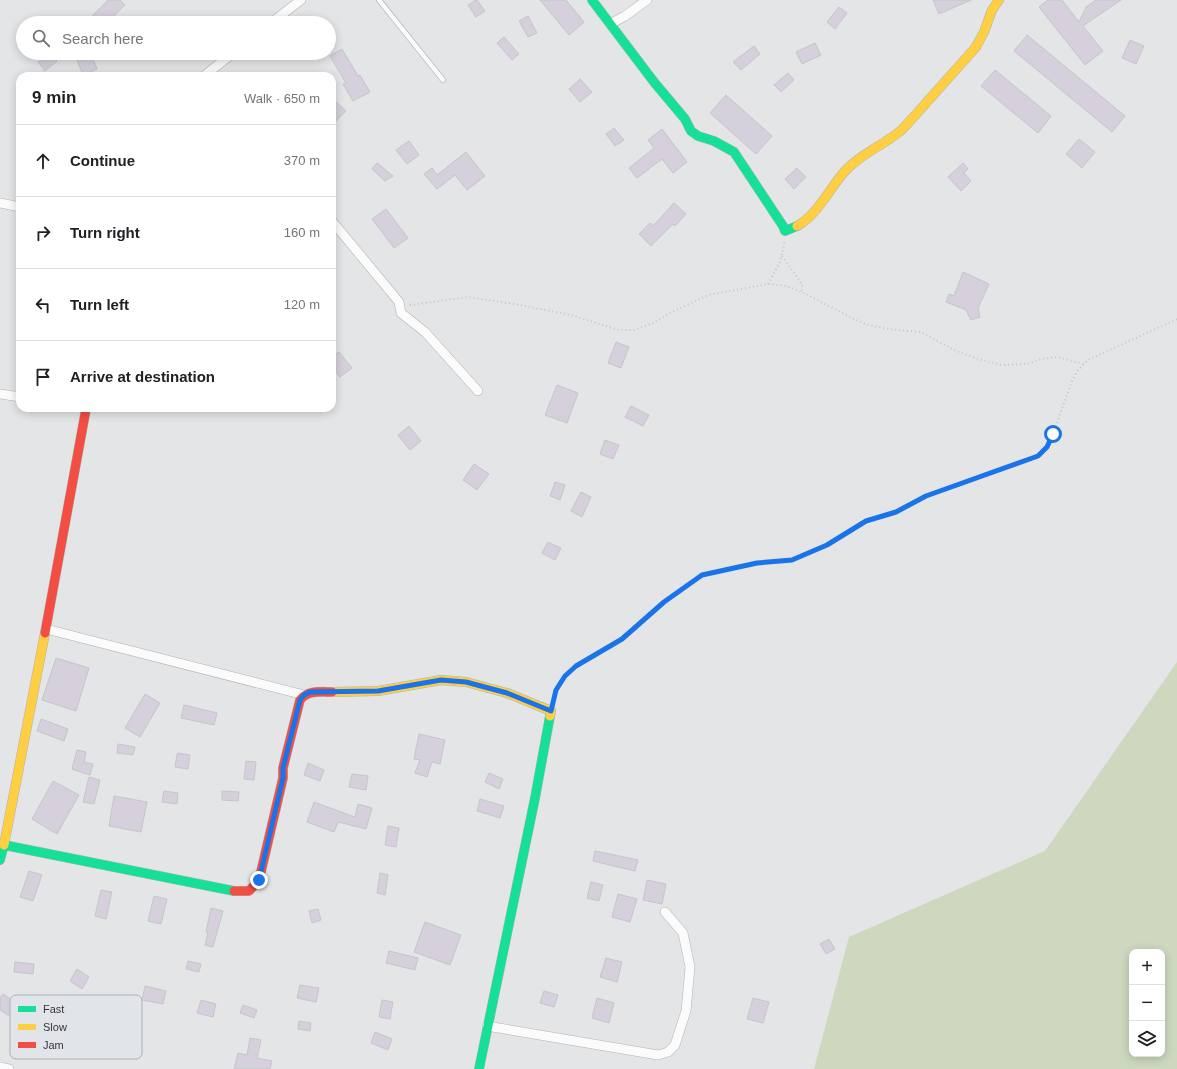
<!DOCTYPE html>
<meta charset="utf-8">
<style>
body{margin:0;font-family:Helvetica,sans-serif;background:#f6f6f6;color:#202124}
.controls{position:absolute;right:12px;bottom:12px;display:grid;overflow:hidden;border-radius:8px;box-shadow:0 2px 10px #0003}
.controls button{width:36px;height:36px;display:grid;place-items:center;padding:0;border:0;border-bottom:1px solid #e0e0e0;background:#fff;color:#202124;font:20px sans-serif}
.stop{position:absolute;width:12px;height:12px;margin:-9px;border:3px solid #1a73e8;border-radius:50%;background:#fff}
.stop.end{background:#1a73e8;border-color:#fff;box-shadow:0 1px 4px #0008}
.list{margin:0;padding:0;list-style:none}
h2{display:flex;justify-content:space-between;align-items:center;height:52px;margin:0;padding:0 16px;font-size:17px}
h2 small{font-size:13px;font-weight:400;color:#757577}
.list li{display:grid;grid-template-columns:26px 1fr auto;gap:12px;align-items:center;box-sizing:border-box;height:72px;padding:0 16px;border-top:1px solid #e0e0e0}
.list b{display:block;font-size:15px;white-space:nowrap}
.list em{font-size:13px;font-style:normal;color:#757577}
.icon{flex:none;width:22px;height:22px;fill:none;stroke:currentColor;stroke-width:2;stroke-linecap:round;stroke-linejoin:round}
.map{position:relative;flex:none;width:1177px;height:1069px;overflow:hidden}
.search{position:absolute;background:#fff;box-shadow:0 2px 10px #0003;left:16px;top:16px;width:320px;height:44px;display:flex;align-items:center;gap:10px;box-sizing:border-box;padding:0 14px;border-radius:22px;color:#757577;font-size:15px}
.panel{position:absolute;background:#fff;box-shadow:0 2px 10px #0003;left:16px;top:72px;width:320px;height:340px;border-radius:12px}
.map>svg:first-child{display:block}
.green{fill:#cdd8bf;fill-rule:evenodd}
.building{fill:#d5d0db;stroke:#c5c6c8}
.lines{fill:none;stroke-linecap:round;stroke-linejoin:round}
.lane-casing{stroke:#b0b2b4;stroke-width:6}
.street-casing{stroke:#b0b2b4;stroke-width:10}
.fast-casing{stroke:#b0b2b4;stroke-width:10}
.slow-casing{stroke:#b0b2b4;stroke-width:10}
.jam-casing{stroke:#b0b2b4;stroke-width:10}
.path{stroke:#c4c5c5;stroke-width:2;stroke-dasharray:1 3;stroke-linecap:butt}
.lane{stroke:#fbfbfb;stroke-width:4.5}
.street{stroke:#fbfbfb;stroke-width:9}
.fast{stroke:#16e098;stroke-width:9}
.slow{stroke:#ffcf43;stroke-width:9}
.jam{stroke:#f24e42;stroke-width:9}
.route{stroke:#1a73e8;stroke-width:5}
.key{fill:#e1e4e9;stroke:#adb0b4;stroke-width:1}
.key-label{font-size:11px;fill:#343537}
</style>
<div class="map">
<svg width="1177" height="1069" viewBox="0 0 1177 1069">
<rect width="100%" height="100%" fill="#e3e5e7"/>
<path class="green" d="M1177,662V1069H814L849,937L1045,851ZM1132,952H1162V1054H1132Z"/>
<g class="building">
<polygon points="108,0 120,0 125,5 107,23 99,23 92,16"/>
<polygon points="476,0 477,0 485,11 476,17 468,5"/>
<polygon points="540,0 566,0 584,22 569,35"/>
<polygon points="933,0 971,0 939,14"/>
<polygon points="1048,0 1062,0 1079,22 1086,7 1096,0 1121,0 1083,26 1103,51 1085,65 1039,7"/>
<polygon points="839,7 847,13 835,29 827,22"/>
<polygon points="528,16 537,33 528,37 519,21"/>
<polygon points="1027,35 1125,116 1112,132 1014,51"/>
<polygon points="504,37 519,54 512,60 497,43"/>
<polygon points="1130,40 1144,46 1136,64 1122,58"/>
<polygon points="815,43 821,55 802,64 796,52"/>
<polygon points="754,46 760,54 741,70 733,62"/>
<polygon points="342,49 358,76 360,75 370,92 353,101 343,84 346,83 330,56"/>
<polygon points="49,53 57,61 45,71 38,62"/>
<polygon points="91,54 97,69 83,75 77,60"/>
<polygon points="995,70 1051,116 1038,133 981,86"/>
<polygon points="788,73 794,80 781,92 774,85"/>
<polygon points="580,79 592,92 580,102 569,89"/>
<polygon points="726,95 772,136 756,154 710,113"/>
<polygon points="332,98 346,111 332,125"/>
<polygon points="614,128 624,140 615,146 606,134"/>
<polygon points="662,129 687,162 673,173 662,159 637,178 629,168 654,148 648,140"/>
<polygon points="1079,139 1095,152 1082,168 1066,154"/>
<polygon points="409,141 419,155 407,164 396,150"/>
<polygon points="466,152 485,176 467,190 455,175 437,189 424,174 432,168 437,175"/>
<polygon points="377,163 393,176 385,181 372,169"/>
<polygon points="963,163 968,169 964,173 971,181 961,191 948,177"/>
<polygon points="797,168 806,177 794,189 785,179"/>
<polygon points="674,203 686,214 675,226 673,224 651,246 639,234 650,223 653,226"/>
<polygon points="386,209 408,238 394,248 372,219"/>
<polygon points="963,272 989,284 978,308 980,317 971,320 966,310 946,302 949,294 954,296"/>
<polygon points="616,342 629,347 621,368 608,363"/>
<polygon points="339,352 352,368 340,377 332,367 332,357"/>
<polygon points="557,385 578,393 567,423 545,415"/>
<polygon points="631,406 649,415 643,426 625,417"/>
<polygon points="409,426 421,441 410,450 398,435"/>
<polygon points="605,440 619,445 613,459 600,454"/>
<polygon points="474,464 489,474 477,490 463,480"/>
<polygon points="555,482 565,485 560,500 550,496"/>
<polygon points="581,492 591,497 582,517 571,511"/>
<polygon points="548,542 561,548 555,560 542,553"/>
<polygon points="56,658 89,668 76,711 42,700"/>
<polygon points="145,694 160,703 140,737 125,728"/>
<polygon points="184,705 217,713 214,725 181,718"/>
<polygon points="41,719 68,729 64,741 37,731"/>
<polygon points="419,734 445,740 440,764 432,762 427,777 415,773 420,760 414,759"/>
<polygon points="118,744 135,747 133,755 117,753"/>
<polygon points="77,750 86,752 84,762 93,764 90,775 72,769"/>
<polygon points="178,753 190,755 188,769 175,767 177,754"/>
<polygon points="246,761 256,762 254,780 244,779"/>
<polygon points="308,763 324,770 320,781 304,775"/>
<polygon points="489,773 503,779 499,789 485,782"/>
<polygon points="352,774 368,776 366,790 349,787"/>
<polygon points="89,777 100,780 94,804 83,802"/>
<polygon points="53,781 79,795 57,834 32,819"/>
<polygon points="164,791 178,793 177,804 162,802"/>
<polygon points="222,791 239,792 238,801 222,800"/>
<polygon points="114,796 147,802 141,832 109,826"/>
<polygon points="480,799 504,806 500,818 477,811"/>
<polygon points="314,802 355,817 358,804 372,808 366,829 338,822 334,832 307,822"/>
<polygon points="388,826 399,828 396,847 385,845"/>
<polygon points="595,851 638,860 635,871 593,861"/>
<polygon points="29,871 42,875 33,901 20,897"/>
<polygon points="380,873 388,875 385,895 377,893"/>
<polygon points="647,880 666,884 662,904 643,900"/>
<polygon points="591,882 603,885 599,901 587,898"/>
<polygon points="101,890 112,892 106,919 95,916"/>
<polygon points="618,894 637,899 630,922 612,917"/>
<polygon points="154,896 167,899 161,924 148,921"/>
<polygon points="211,908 223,911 213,947 205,945 208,933 206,932"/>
<polygon points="318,909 321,920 312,923 309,911"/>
<polygon points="425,922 461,935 450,965 414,952"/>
<polygon points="829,939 835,949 826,954 820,944"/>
<polygon points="389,951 418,958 415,970 386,963"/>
<polygon points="606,958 622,962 617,982 600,977"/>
<polygon points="188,961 201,964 199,972 186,969"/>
<polygon points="15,962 34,964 33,974 14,972"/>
<polygon points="77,969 89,977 82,989 70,981"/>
<polygon points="300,985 319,988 316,1002 297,998"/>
<polygon points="145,986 166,991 163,1004 142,1000"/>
<polygon points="544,991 558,995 554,1007 540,1003"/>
<polygon points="3,994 28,1010 36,998 46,1004 43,1008 53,1012 47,1024 35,1038 15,1022 16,1020 0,1010 0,998"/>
<polygon points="597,998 614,1003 609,1023 592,1018"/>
<polygon points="753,998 769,1002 763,1023 747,1019"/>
<polygon points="201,1000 216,1004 213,1017 197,1013"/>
<polygon points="382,1000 393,1002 390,1019 379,1017"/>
<polygon points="243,1005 257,1010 254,1018 240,1013"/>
<polygon points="299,1021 311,1023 310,1031 298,1029"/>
<polygon points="375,1032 392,1039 388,1050 371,1043"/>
<polygon points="250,1038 261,1040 257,1058 272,1061 270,1069 234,1069 238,1053 247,1055"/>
</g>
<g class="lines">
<defs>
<polyline id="lane" points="379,0 443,80"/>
<g id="street">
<polyline points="271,23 301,0"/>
<polyline points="610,24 625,16 647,0"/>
<polyline points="204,76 233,53"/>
<polyline points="0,203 20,207"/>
<polyline points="332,221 399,302 401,313 425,332 478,391"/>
<polyline points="0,394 20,397"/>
<polyline points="46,629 304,695"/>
<polyline points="487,1026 658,1055 668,1052 675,1045 686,1011 690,967 683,933 665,912"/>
<polyline points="0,1067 9,1069"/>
</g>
<g id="fast">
<polyline points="592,0 654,82 685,119 691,131 698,136 714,141 734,152 783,226 785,231 797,226"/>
<polyline points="0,860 4,845 234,891"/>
<polyline points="479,1069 535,798 550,716"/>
</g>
<g id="slow">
<path d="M797,226C816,217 831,186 846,170C862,153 882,146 899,132C903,129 906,125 910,121L976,47L984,32L992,10L999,0"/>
<polyline points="332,692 378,691 441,680 466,682 507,693 551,711 550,716"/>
<polyline points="4,845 45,633"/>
</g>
<g id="jam">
<polyline points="45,633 86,409"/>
<path d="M234,891H249L259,880L283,778V768L300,700C308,690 320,692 332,692"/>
</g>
</defs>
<use href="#lane" class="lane-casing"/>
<use href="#street" class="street-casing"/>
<use href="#fast" class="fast-casing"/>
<use href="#slow" class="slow-casing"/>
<use href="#jam" class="jam-casing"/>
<g class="path">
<polyline points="782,256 802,284 802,292"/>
<polyline points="768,284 780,262 785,241"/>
<polyline points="410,305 468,297 520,305 571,315 619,330 634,330 653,323 670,313 708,295 768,284 786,286 802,292 854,319 868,325 889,329 921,332 954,350 978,359 1002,365 1027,364 1042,359 1057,357 1083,364"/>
<polyline points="554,700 556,690 565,676 576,666 622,639 664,602 702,575 757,563 792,560 827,545 866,521 896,512 926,496 1038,456 1047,447 1053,434 1072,381 1078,370 1088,360 1177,319"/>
</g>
<use href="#lane" class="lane"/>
<use href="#street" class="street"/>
<use href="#fast" class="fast"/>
<use href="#slow" class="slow"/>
<use href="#jam" class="jam"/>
</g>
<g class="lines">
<polyline class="route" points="259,880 283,778 283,768 300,700 304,695 310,692 378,691 441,680 466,682 507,693 551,711 556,690 565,676 576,666 622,639 664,602 702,575 757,563 792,560 827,545 866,521 896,512 926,496 1038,456 1047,447 1053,434"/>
</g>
<rect x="10" y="995" width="132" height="64" rx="6" class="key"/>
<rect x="18" y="1006" width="18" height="6" fill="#16e098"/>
<rect x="18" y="1024" width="18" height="6" fill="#ffcf43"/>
<rect x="18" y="1042" width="18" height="6" fill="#f24e42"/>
<g class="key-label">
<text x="43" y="1013">Fast</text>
<text x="43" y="1031">Slow</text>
<text x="43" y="1049">Jam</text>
</g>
</svg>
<div class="controls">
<button>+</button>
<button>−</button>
<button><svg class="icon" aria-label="layers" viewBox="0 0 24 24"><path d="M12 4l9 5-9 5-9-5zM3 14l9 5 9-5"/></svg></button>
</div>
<div class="stop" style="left:1053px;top:434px"></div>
<div class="stop end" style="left:259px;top:880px"></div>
<div class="search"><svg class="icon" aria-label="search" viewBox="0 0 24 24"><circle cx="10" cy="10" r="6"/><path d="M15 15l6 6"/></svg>Search here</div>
<section class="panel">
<h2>9 min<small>Walk · 650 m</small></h2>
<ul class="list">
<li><svg class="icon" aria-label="ahead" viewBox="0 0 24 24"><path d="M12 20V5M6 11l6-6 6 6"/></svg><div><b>Continue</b></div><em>370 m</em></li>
<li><svg class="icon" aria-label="right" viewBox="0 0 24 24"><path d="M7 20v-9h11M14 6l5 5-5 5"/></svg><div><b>Turn right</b></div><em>160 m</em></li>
<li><svg class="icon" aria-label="left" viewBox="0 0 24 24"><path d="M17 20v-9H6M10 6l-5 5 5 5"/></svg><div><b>Turn left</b></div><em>120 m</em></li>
<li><svg class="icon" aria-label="arrive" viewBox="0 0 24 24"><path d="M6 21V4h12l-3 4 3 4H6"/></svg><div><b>Arrive at destination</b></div></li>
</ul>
</section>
</div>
